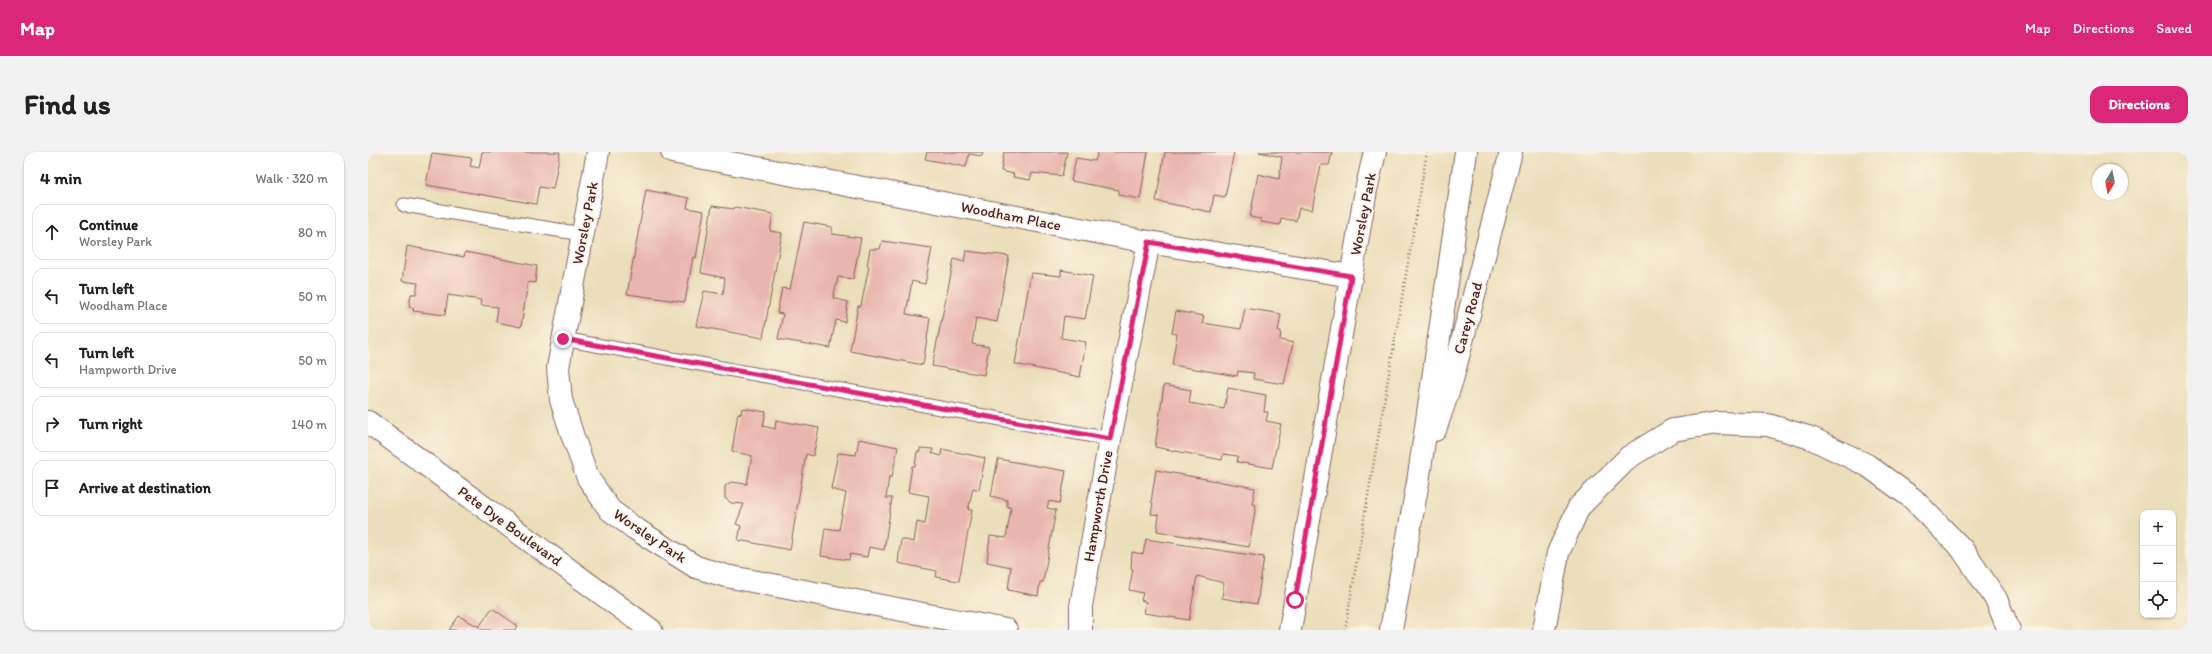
<!DOCTYPE html>
<meta charset="utf-8">
<style>
body{margin:0;font-family:Itim,sans-serif;background:#f2f2f2;color:#202124}
.controls{position:absolute;right:12px;bottom:12px;display:grid;overflow:hidden;border-radius:8px;box-shadow:0 1px 3px #0004}
.controls button{width:36px;height:36px;display:grid;place-items:center;padding:0;border:0;border-bottom:1px solid #e0e0e0;background:#fff;color:#202124;font:20px sans-serif}
.compass{position:absolute;left:1724px;top:12px;width:36px;height:36px;border-radius:50%;background:#fff;box-shadow:0 1px 3px #0004;rotate:190deg}
.stop{position:absolute;width:12px;height:12px;margin:-9px;border:3px solid #db2777;border-radius:50%;background:#fff}
.stop.end{background:#db2777;border-color:#fff;box-shadow:0 1px 4px #0008}
.list{margin:0;padding:0;list-style:none}
h2{display:flex;justify-content:space-between;align-items:center;height:52px;margin:0;padding:0 16px;font-size:17px}
h2 small{font-size:13px;font-weight:400;color:#757577}
.list li{display:grid;grid-template-columns:26px 1fr auto;gap:12px;align-items:center;box-sizing:border-box;height:56px;margin:0 8px 8px;padding:0 8px;border:1px solid #e0e0e0;border-radius:12px}
.list b{display:block;font-size:15px;white-space:nowrap}
.list p{margin:0;font-size:13px;white-space:nowrap;color:#757577}
.list em{font-size:13px;font-style:normal;color:#757577}
.icon{flex:none;width:22px;height:22px;fill:none;stroke:currentColor;stroke-width:2;stroke-linecap:round;stroke-linejoin:round}
.map{position:relative;flex:none;width:1820px;height:478px;overflow:hidden;border-radius:12px}
header{display:flex;align-items:center;gap:24px;box-sizing:border-box;height:56px;padding:0 20px;background:#db2777;color:#fff}
header strong{font-size:19px}
nav{display:flex;gap:22px;margin-inline-start:auto;font-size:14px}
.intro{display:flex;align-items:center;justify-content:space-between;box-sizing:border-box;height:96px;padding:0 24px}
h1{margin:0;font-size:28px}
.button{padding:10px 18px;border-radius:12px;background:#db2777;color:#fff;font-size:14px;font-weight:700}
main{display:flex;gap:24px;padding:0 24px}
aside{flex:1;background:#fff;border-radius:12px;box-shadow:0 1px 3px #0004}
.map>svg:first-child{display:block}
.building{fill:#e9b6af}
.lines{fill:none;stroke-linecap:round;stroke-linejoin:round}
.service-casing{stroke:#82625d;stroke-width:15}
.minor-casing{stroke:#82625d;stroke-width:24}
.tertiary-casing{stroke:#82625d;stroke-width:24}
.path{stroke:#82625d;stroke-width:2.5;stroke-dasharray:1 3;stroke-linecap:butt}
.service{stroke:#fff;stroke-width:13}
.minor{stroke:#fff;stroke-width:22}
.tertiary{stroke:#fff;stroke-width:22}
.route{stroke:#db2777;stroke-width:5}
.labels{text-anchor:middle;dominant-baseline:central;stroke-width:3.5;stroke-linejoin:round;paint-order:stroke}
.street-label{font-size:15px;fill:#4a1f2b;stroke:#fcf5e5}
</style>
<header>
<strong>Map</strong>
<nav><a>Map</a><a>Directions</a><a>Saved</a></nav>
</header>
<div class="intro"><h1>Find us</h1><a class="button">Directions</a></div>
<main>
<aside>
<h2>4 min<small>Walk · 320 m</small></h2>
<ul class="list">
<li><svg class="icon" aria-label="ahead" viewBox="0 0 24 24"><path d="M12 20V5M6 11l6-6 6 6"/></svg><div><b>Continue</b><p>Worsley Park</p></div><em>80 m</em></li>
<li><svg class="icon" aria-label="left" viewBox="0 0 24 24"><path d="M17 20v-9H6M10 6l-5 5 5 5"/></svg><div><b>Turn left</b><p>Woodham Place</p></div><em>50 m</em></li>
<li><svg class="icon" aria-label="left" viewBox="0 0 24 24"><path d="M17 20v-9H6M10 6l-5 5 5 5"/></svg><div><b>Turn left</b><p>Hampworth Drive</p></div><em>50 m</em></li>
<li><svg class="icon" aria-label="right" viewBox="0 0 24 24"><path d="M7 20v-9h11M14 6l5 5-5 5"/></svg><div><b>Turn right</b></div><em>140 m</em></li>
<li><svg class="icon" aria-label="arrive" viewBox="0 0 24 24"><path d="M6 21V4h12l-3 4 3 4H6"/></svg><div><b>Arrive at destination</b></div></li>
</ul>
</aside>
<div class="map">
<svg width="1820" height="478" viewBox="0 0 1820 478">
<rect width="100%" height="100%" fill="#fcf5e5"/>
<filter id="ink" filterUnits="userSpaceOnUse"><feTurbulence type="fractalNoise" baseFrequency=".025" numOctaves="2"/><feDisplacementMap in="SourceGraphic" scale="8" xChannelSelector="R" yChannelSelector="G"/><feConvolveMatrix kernelMatrix="1 2 1 2 8 2 1 2 1" color-interpolation-filters="sRGB"/></filter>
<filter id="wash" filterUnits="userSpaceOnUse"><feTurbulence type="fractalNoise" baseFrequency=".012" numOctaves="4" result="noise"/><feDisplacementMap in="SourceGraphic" scale="16" xChannelSelector="R" yChannelSelector="G"/><feGaussianBlur stdDeviation="0.9" result="paint"/><feColorMatrix in="noise" values="0 0 0 0 0 0 0 0 0 0 0 0 0 0 0 0 0 1.4 0 .05"/><feComposite in="paint" operator="in"/></filter>
<g filter="url(#wash)">
<rect width="100%" height="100%" fill="#ebdeba"/>
<g id="blocks">
<g class="building">
<polygon points="114,0 192,0 185,37 171,35 168,52 58,33 64,1 104,6 102,14 111,16"/>
<polygon points="559,0 615,0 614,4 601,2 598,15 557,7"/>
<polygon points="636,0 699,0 694,24 664,21 662,28 645,25 646,22 633,19"/>
<polygon points="730,0 780,0 772,47 751,43 751,38 703,29 708,6 727,9"/>
<polygon points="797,0 866,0 857,45 846,43 843,60 788,49"/>
<polygon points="891,0 964,0 961,13 953,13 944,58 931,56 928,69 913,66 912,73 893,70 893,67 882,65 890,22 911,27 914,5"/>
<polygon points="278,38 321,46 319,56 336,59 328,106 325,105 317,150 259,142"/>
<polygon points="344,54 366,57 367,55 405,62 402,79 414,81 395,186 328,174 336,139 355,142 357,126 333,121"/>
<polygon points="436,70 464,75 464,82 493,86 485,127 470,125 465,146 480,150 477,170 468,168 462,196 410,187 415,162 409,161 414,136 422,137"/>
<polygon points="514,89 564,96 557,132 544,129 538,162 562,166 555,213 482,199 490,154 493,154 501,114 499,114 502,97 512,97"/>
<polygon points="39,94 96,105 97,100 169,114 167,131 160,130 153,175 128,170 130,155 112,153 113,148 80,143 77,163 45,159 46,156 41,154 43,142 48,142 50,131 34,129"/>
<polygon points="598,99 641,104 629,170 608,166 604,192 621,195 616,223 564,214 586,107 596,110"/>
<polygon points="693,118 725,124 717,167 696,164 693,186 718,190 712,225 647,212 663,121 693,124"/>
<polygon points="877,156 913,162 910,179 913,179 912,188 925,191 916,232 885,227 886,221 870,219 869,224 804,213 809,182 804,181 808,159 836,164 834,171 873,177"/>
<polygon points="796,233 823,238 821,251 856,257 860,236 898,243 896,260 900,260 898,269 913,272 904,316 869,310 870,304 855,302 854,308 787,295"/>
<polygon points="374,256 398,260 395,274 407,277 408,268 451,276 445,304 438,302 422,398 370,388 373,374 368,372 376,352 363,351 357,346 357,334 363,330 379,332 384,304 364,299 370,261 373,262"/>
<polygon points="491,287 530,295 524,325 521,325 518,346 524,346 516,398 501,395 499,405 482,402 481,408 453,404 457,376 471,378 478,341 463,337 470,301 488,303"/>
<polygon points="552,296 565,297 564,301 573,304 574,297 617,306 611,338 605,336 600,358 604,358 591,429 568,425 569,419 530,411 533,387 546,390 549,370 557,372 561,344 540,340 544,314 547,314 549,300 552,300"/>
<polygon points="630,307 698,319 692,351 681,349 679,356 688,358 675,430 672,430 670,444 640,438 643,415 619,410 622,384 638,386 643,356 639,354 639,348 623,344"/>
<polygon points="788,318 887,336 884,352 888,353 881,395 789,379 791,363 783,362 785,351 783,350"/>
<polygon points="778,387 896,405 889,452 854,446 856,431 829,424 821,468 776,461 778,450 773,448 775,441 761,438 765,417 763,417 764,400 775,402"/>
<polygon points="124,456 150,474 147,478 81,478 91,464 111,475"/>
</g>
</g>
</g>
<g filter="url(#ink)">
<use href="#blocks" fill-opacity="0" stroke="#82625d" stroke-width="1"/>
<g class="lines">
<defs>
<g id="service">
<polyline points="36,53 214,82"/>
<polyline points="195,187 742,287"/>
</g>
<g id="minor">
<polyline points="230,0 190,216 193,248 205,285 220,326 242,358 266,376 328,415 358,424 638,478"/>
<polyline points="304,0 781,90 983,124"/>
<polyline points="0,270 283,478"/>
<polyline points="713,478 713,454 742,287 781,90"/>
<polyline points="922,478 998,38 1007,0"/>
<polyline points="1176,478 1190,401 1211,355 1261,305 1305,278 1350,271 1400,273 1443,286 1499,313 1544,346 1594,397 1628,447 1641,478"/>
</g>
<g id="tertiary">
<polyline points="1067,278 1084,228 1143,0"/>
<polyline points="1023,478 1050,330 1098,0"/>
</g>
</defs>
<use href="#service" class="service-casing"/>
<use href="#minor" class="minor-casing"/>
<use href="#tertiary" class="tertiary-casing"/>
<polyline class="path" points="977,478 1059,0"/>
<use href="#service" class="service"/>
<use href="#minor" class="minor"/>
<use href="#tertiary" class="tertiary"/>
</g>
</g>
<g class="lines" filter="url(#ink)">
<polyline class="route" points="195,187 742,287 781,90 983,124 927,448"/>
</g>
<g class="labels">
<g class="street-label">
<text transform="translate(995 62) rotate(-79)">Worsley Park</text>
<text transform="translate(643 64) rotate(11)">Woodham Place</text>
<text transform="translate(217 71) rotate(-79)">Worsley Park</text>
<text transform="translate(1100 166) rotate(-75)">Carey Road</text>
<text transform="translate(730 354) rotate(-80)">Hampworth Drive</text>
<text transform="translate(142 374) rotate(36)">Pete Dye Boulevard</text>
<text transform="translate(282 384) rotate(34)">Worsley Park</text>
</g>
</g>
</svg>
<div class="controls">
<button>+</button>
<button>−</button>
<button><svg class="icon" aria-label="locate" viewBox="0 0 24 24"><circle cx="12" cy="12" r="6"/><path d="M12 2v4M12 18v4M2 12h4M18 12h4"/></svg></button>
</div>
<svg class="compass" viewBox="-18 -18 36 36"><path d="M0-13l5 13h-10z" fill="#e53935"/><path d="M0 13l5-13h-10z" fill="#757577"/></svg>
<div class="stop" style="left:927px;top:448px"></div>
<div class="stop end" style="left:195px;top:187px"></div>
</div>
</main>
